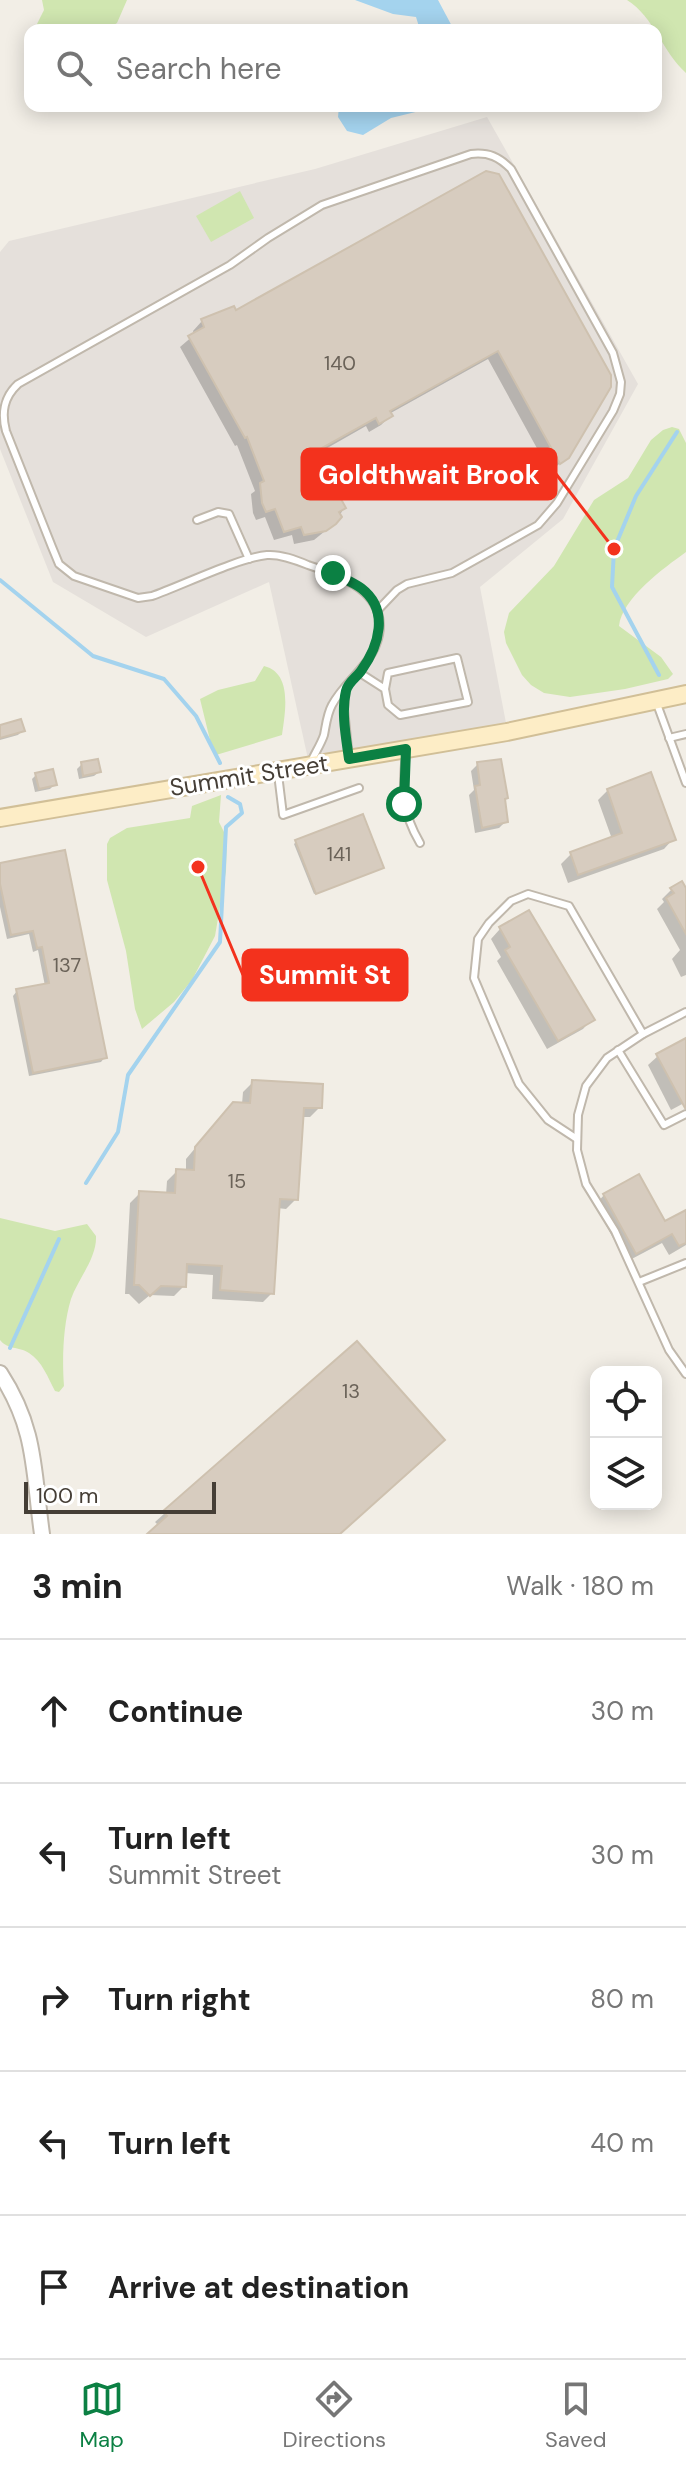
<!DOCTYPE html>
<meta charset="utf-8">
<style>
body{margin:0;font-family:"DM Sans",sans-serif;background:#f6f6f6;color:#222}
.controls{position:absolute;right:24px;bottom:24px;display:grid;overflow:hidden;border-radius:16px;box-shadow:0 4px 20px #0003}
.controls button{width:72px;height:72px;display:grid;place-items:center;padding:0;border:0;border-bottom:2px solid #e0e0e0;background:#fff;color:#222;font:40px sans-serif}
.scale{position:absolute;left:24px;bottom:20px;width:192px;box-sizing:border-box;padding-left:8px;border:4px solid #453e36;border-top:0;font-size:22px;line-height:28px;white-space:nowrap;color:#453e36;-webkit-text-stroke:6px #fff;paint-order:stroke}
.stop{position:absolute;width:24px;height:24px;margin:-18px;border:6px solid #0b8043;border-radius:50%;background:#fff}
.stop.end{background:#0b8043;border-color:#fff;box-shadow:0 2px 8px #0008}
.list{margin:0;padding:0;list-style:none}
h2{display:flex;justify-content:space-between;align-items:center;height:104px;margin:0;padding:0 32px;font-size:34px}
h2 small{font-size:26px;font-weight:400;color:#767676}
.list li{display:grid;grid-template-columns:52px 1fr auto;gap:24px;align-items:center;box-sizing:border-box;height:144px;padding:0 32px;border-top:2px solid #e0e0e0}
.list b{display:block;font-size:30px;white-space:nowrap}
.list p{margin:0;font-size:26px;white-space:nowrap;color:#767676}
.list em{font-size:26px;font-style:normal;color:#767676}
.icon{flex:none;width:44px;height:44px;fill:none;stroke:currentColor;stroke-width:2;stroke-linecap:round;stroke-linejoin:round}
.map{position:relative;flex:none;width:686px;height:1534px;overflow:hidden}
.search{position:absolute;background:#fff;box-shadow:0 4px 20px #0003;left:24px;right:24px;top:24px;height:88px;display:flex;align-items:center;gap:20px;box-sizing:border-box;padding:0 28px;border-radius:16px;color:#767676;font-size:30px}
.sheet{height:824px;background:#fff}
nav{display:flex;justify-content:space-around;align-items:center;box-sizing:border-box;height:112px;border-top:2px solid #e0e0e0;background:#fff;font-size:22px;color:#767676}
nav a{display:grid;justify-items:center;gap:4px}
nav .on{color:#0b8043}
.map>svg:first-child{display:block}
.industrial{fill:#e5e0db}
.green{fill:#d0e6b0}
.water{fill:#a4d3ee}
.shadow{fill:#0003}
.lines{fill:none;stroke-linecap:round;stroke-linejoin:round}
.stream{stroke:#a4d3ee;stroke-width:4}
.building{fill:#d7ccbf;stroke:#cec1af;stroke-width:2}
.service-casing{stroke:#c0b8ac;stroke-width:10}
.tertiary-casing{stroke:#c0b8ac;stroke-width:18}
.secondary-casing{stroke:#d1bf97;stroke-width:20}
.service{stroke:#fff;stroke-width:6}
.tertiary{stroke:#fff;stroke-width:14}
.secondary{stroke:#fdedc6;stroke-width:16}
.route{stroke:#0b8043;stroke-width:10}
.labels{text-anchor:middle;dominant-baseline:central;stroke-width:6;stroke-linejoin:round;paint-order:stroke}
.number-label{font-size:20px;fill:#6a6258}
.street-label{font-size:24px;fill:#453e36;stroke:#fff}
.leader{fill:none;stroke:#f3321d;stroke-width:3}
.callout-dot{fill:#f3321d;stroke:#fff;stroke-width:3}
.callout{fill:#f3321d;stroke:#f3321d;stroke-width:3}
.callout-label{font-size:26px;text-anchor:middle;font-weight:bold;fill:#fff}
</style>
<div class="map">
<svg width="686" height="1534" viewBox="0 0 686 1534">
<rect width="100%" height="100%" fill="#f2eee6"/>
<polygon class="industrial" points="487,117 638,384 563,519 480,587 506,723 308,759 269,582 146,637 53,582 0,449 0,252 9,241 315,169"/>
<g class="green">
<polygon points="42,0 127,0 117,23 107,29 34,30 44,10"/>
<path d="M627,0H686V73C661,50 655,18 627,0Z"/>
<polygon points="240,191 254,218 211,242 196,216"/>
<path d="M672,427L679,429L686,443V552C664,568 622,598 619,626L661,657L673,674L668,679L625,689L570,697L544,693L531,685L522,675L506,643L504,632L509,613L554,566L594,500L628,478L651,440L663,430Z"/>
<path d="M264,666C293,673 285,713 282,735L216,755L211,744L200,699L218,690L255,681Z"/>
<polygon points="221,795 219,822 227,838 226,871 215,936 192,980 174,1002 142,1029 135,1009 126,951 107,880 107,844 110,838 127,828 190,818 192,806"/>
<path d="M0,1218L55,1231L87,1224L96,1236C97,1258 78,1279 71,1299C63,1325 62,1359 64,1386L59,1392L55,1391C48,1378 42,1361 29,1353C18,1346 8,1350 0,1340Z"/>
</g>
<g class="water">
<polygon points="355,0 438,0 454,30 420,30 416,17 393,14"/>
<polygon points="339,106 440,106 391,118 363,135 347,131 338,117"/>
</g>
<g class="shadow">
<polygon points="486,173 567,457 550,472 488,359 389,414 390,416 381,425 369,432 366,426 315,455 344,508 335,523 314,540 294,544 292,535 274,540 265,517 256,520 253,513 251,494 255,491 237,445 235,446 180,347 194,335 193,331 202,321 235,312"/>
<polygon points="0,727 23,730 18,735 0,740"/>
<polygon points="82,764 99,772 94,776 79,779 77,769"/>
<polygon points="478,764 506,821 499,828 475,833 469,795 474,790 471,771"/>
<polygon points="36,775 54,785 50,789 35,792 32,779"/>
<polygon points="608,790 673,839 664,849 568,883 561,864 571,854 612,839 598,800"/>
<polygon points="296,842 380,869 314,894 294,844"/>
<polygon points="0,865 105,1057 101,1062 29,1076 13,996 17,991 45,986 38,950 33,952 29,934 7,939 0,907"/>
<polygon points="672,889 686,890 686,975 681,977 672,959 680,950 657,909 664,902 662,899"/>
<polygon points="500,929 592,1019 583,1029 547,1049 497,961 501,957 491,939"/>
<polygon points="686,1040 686,1102 671,1110 648,1065 658,1056"/>
<polygon points="253,1082 320,1107 310,1117 302,1117 296,1199 286,1209 277,1208 272,1293 263,1302 212,1299 213,1275 185,1273 184,1286 174,1296 150,1295 139,1304 129,1294 125,1294 130,1203 140,1193 166,1195 167,1181 177,1171 186,1172 186,1159 224,1114 242,1104 243,1092"/>
<polygon points="604,1195 664,1224 686,1212 686,1245 669,1255 662,1243 626,1262 595,1205"/>
<polygon points="165,1513 338,1534 150,1534 159,1526 155,1522"/>
</g>
<g class="lines">
<g class="stream">
<polyline points="0,580 93,656 164,679 196,716 220,763"/>
<polyline points="659,675 612,587 614,549 636,496 677,432"/>
<polyline points="86,1183 118,1132 128,1075 220,942 226,827 242,813 240,804 228,797"/>
<polyline points="10,1348 59,1239"/>
</g>
</g>
<g class="building">
<polygon points="486,171 499,174 611,375 611,387 569,458 560,464 498,351 390,411 393,416 379,424 376,418 315,452 346,508 339,512 342,517 336,524 326,531 304,535 301,527 284,532 275,509 266,512 262,503 260,483 264,481 247,437 245,438 188,336 204,327 201,319 234,306 236,310"/>
<polygon points="21,719 25,731 0,738 0,725"/>
<polygon points="98,759 101,772 83,776 81,762"/>
<polygon points="501,759 508,798 505,799 508,822 482,828 475,786 480,785 477,762"/>
<polygon points="53,769 57,785 39,789 35,773"/>
<polygon points="651,772 676,840 578,875 570,852 622,833 607,789"/>
<polygon points="363,814 384,868 316,894 295,840"/>
<polygon points="65,850 107,1058 33,1073 16,989 49,983 42,947 37,948 33,931 11,935 0,884 0,863"/>
<polygon points="682,881 686,888 686,934 666,898 674,893 670,888"/>
<polygon points="529,910 595,1020 558,1041 505,950 510,947 499,927"/>
<polygon points="686,1038 686,1108 685,1108 656,1054"/>
<polygon points="252,1080 323,1084 322,1108 304,1108 298,1200 280,1199 274,1294 220,1290 222,1266 187,1264 186,1287 161,1286 150,1296 139,1285 134,1285 139,1191 175,1193 176,1169 194,1170 195,1147 233,1102 250,1103"/>
<polygon points="639,1174 665,1221 686,1210 686,1243 679,1246 672,1234 636,1254 603,1194"/>
<polygon points="357,1341 445,1440 340,1534 147,1534 167,1516 163,1511"/>
</g>
<g class="lines">
<defs>
<g id="service">
<polyline points="197,520 218,512 229,514 249,559"/>
<polyline points="360,673 385,689 388,673 457,658 468,702 400,715 388,705 385,689"/>
<polyline points="346,687 344,709 349,759"/>
<polyline points="657,704 686,783"/>
<polyline points="669,738 686,734"/>
<path d="M406,751C403,789 400,809 420,843"/>
<path d="M311,762C315,753 321,744 324,735C326,725 327,714 332,705C345,680 373,665 379,635C387,592 341,576 308,565C296,560 281,554 267,555C238,558 183,585 152,596L138,598L74,576L59,564L52,547L6,431C1,412 4,397 18,384L230,265L268,238L322,205L471,154C489,152 499,157 511,169L613,353L621,382L620,394L613,411L557,503L538,525L452,573L407,584L397,590L377,611"/>
<polyline points="278,774 283,815 359,788"/>
<polyline points="686,1012 643,1034 607,1058 586,1086 578,1115 577,1150 586,1184 615,1231 669,1350 686,1374"/>
<polyline points="618,1050 664,1125 686,1114"/>
<polyline points="577,1139 548,1120 519,1084 474,978 478,939 489,923 511,901 528,894 569,906 643,1034"/>
<polyline points="639,1282 686,1263"/>
</g>
<path id="tertiary" d="M0,1373C37,1430 33,1471 42,1534"/>
<polyline id="secondary" points="0,818 507,732 686,694"/>
</defs>
<use href="#service" class="service-casing"/>
<use href="#tertiary" class="tertiary-casing"/>
<use href="#secondary" class="secondary-casing"/>
<use href="#service" class="service"/>
<use href="#tertiary" class="tertiary"/>
<use href="#secondary" class="secondary"/>
</g>
<g class="lines">
<path class="route" d="M333,573C342,578 353,582 361,588C390,610 379,646 361,671C356,678 348,682 346,691C341,712 346,737 349,759L406,749L404,804"/>
</g>
<g class="labels">
<g class="number-label">
<text x="340" y="363">140</text>
<text x="339" y="854">141</text>
<text x="67" y="965">137</text>
<text x="237" y="1181">15</text>
<text x="351" y="1391">13</text>
</g>
<g class="street-label">
<text transform="translate(249 775) rotate(-9)">Summit Street</text>
</g>
</g>
<path class="leader" d="M614 549L556 474M198 867L243 975"/>
<g class="callout-dot">
<circle cx="614" cy="549" r="8"/>
<circle cx="198" cy="867" r="8"/>
</g>
<g class="callout">
<rect x="302" y="449" width="254" height="50" rx="8"/>
<rect x="243" y="950" width="164" height="50" rx="8"/>
</g>
<g class="callout-label">
<text x="429" y="484">Goldthwait Brook</text>
<text x="325" y="984">Summit St</text>
</g>
</svg>
<div class="controls">
<button><svg class="icon" aria-label="locate" viewBox="0 0 24 24"><circle cx="12" cy="12" r="6"/><path d="M12 2v4M12 18v4M2 12h4M18 12h4"/></svg></button>
<button><svg class="icon" aria-label="layers" viewBox="0 0 24 24"><path d="M12 4l9 5-9 5-9-5zM3 14l9 5 9-5"/></svg></button>
</div>
<div class="scale">100 m</div>
<div class="stop" style="left:404px;top:804px"></div>
<div class="stop end" style="left:333px;top:573px"></div>
<div class="search"><svg class="icon" aria-label="search" viewBox="0 0 24 24"><circle cx="10" cy="10" r="6"/><path d="M15 15l6 6"/></svg>Search here</div>
</div>
<section class="sheet">
<h2>3 min<small>Walk · 180 m</small></h2>
<ul class="list">
<li><svg class="icon" aria-label="ahead" viewBox="0 0 24 24"><path d="M12 20V5M6 11l6-6 6 6"/></svg><div><b>Continue</b></div><em>30 m</em></li>
<li><svg class="icon" aria-label="left" viewBox="0 0 24 24"><path d="M17 20v-9H6M10 6l-5 5 5 5"/></svg><div><b>Turn left</b><p>Summit Street</p></div><em>30 m</em></li>
<li><svg class="icon" aria-label="right" viewBox="0 0 24 24"><path d="M7 20v-9h11M14 6l5 5-5 5"/></svg><div><b>Turn right</b></div><em>80 m</em></li>
<li><svg class="icon" aria-label="left" viewBox="0 0 24 24"><path d="M17 20v-9H6M10 6l-5 5 5 5"/></svg><div><b>Turn left</b></div><em>40 m</em></li>
<li><svg class="icon" aria-label="arrive" viewBox="0 0 24 24"><path d="M6 21V4h12l-3 4 3 4H6"/></svg><div><b>Arrive at destination</b></div></li>
</ul>
</section>
<nav>
<a class="on"><svg class="icon" aria-label="map" viewBox="0 0 24 24"><path d="M3 6l6-2 6 2 6-2v14l-6 2-6-2-6 2zM9 4v14M15 6v14"/></svg>Map</a>
<a><svg class="icon" aria-label="directions" viewBox="0 0 24 24"><path d="M12 3l9 9-9 9-9-9zM9 14v-3h6M13 9l2 2-2 2"/></svg>Directions</a>
<a><svg class="icon" aria-label="saved" viewBox="0 0 24 24"><path d="M7 4h10v16l-5-4-5 4z"/></svg>Saved</a>
</nav>
